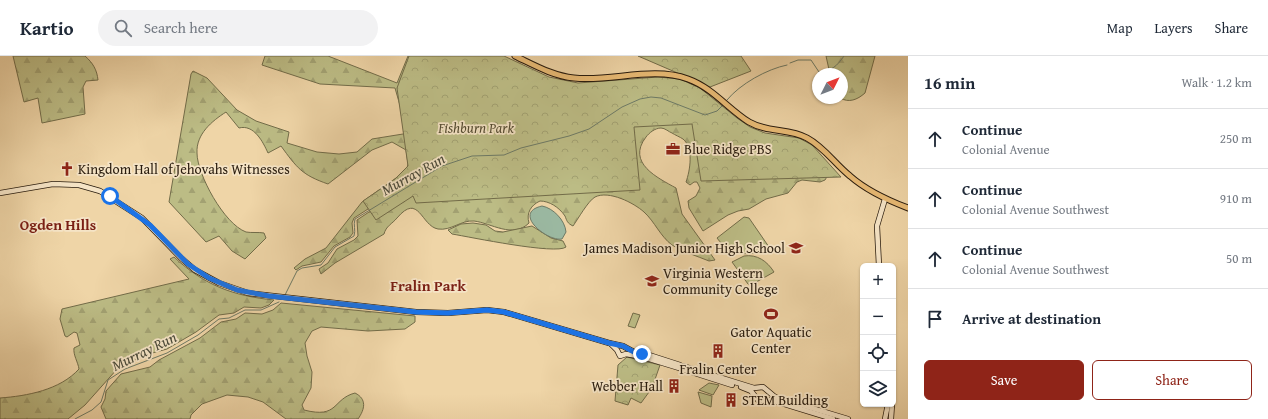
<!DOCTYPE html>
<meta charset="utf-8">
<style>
body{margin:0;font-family:"Gentium Book Plus",serif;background:#f2f2f3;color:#1f2937}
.controls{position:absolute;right:12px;bottom:12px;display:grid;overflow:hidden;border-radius:6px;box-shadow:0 1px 3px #0004}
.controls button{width:36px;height:36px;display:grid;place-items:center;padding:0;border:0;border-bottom:1px solid #e0e1e3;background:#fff;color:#1f2937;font:20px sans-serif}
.compass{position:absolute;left:812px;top:12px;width:36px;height:36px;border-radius:50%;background:#fff;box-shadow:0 1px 3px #0004;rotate:48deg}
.stop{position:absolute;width:12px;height:12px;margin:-9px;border:3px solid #1a73e8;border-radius:50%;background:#fff}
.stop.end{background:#1a73e8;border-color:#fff;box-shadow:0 1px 4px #0008}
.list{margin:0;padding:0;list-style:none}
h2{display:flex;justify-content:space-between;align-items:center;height:52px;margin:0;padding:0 16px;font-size:17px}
h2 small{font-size:13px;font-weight:400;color:#747a83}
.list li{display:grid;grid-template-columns:26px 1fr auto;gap:12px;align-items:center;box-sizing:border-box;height:60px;padding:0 16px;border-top:1px solid #e0e1e3}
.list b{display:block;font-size:15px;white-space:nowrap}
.list p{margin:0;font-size:13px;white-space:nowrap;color:#747a83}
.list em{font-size:13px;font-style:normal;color:#747a83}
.actions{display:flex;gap:8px;padding:12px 16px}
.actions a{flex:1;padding:9px 0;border:1px solid #8f2418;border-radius:6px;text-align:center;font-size:14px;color:#8f2418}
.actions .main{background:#8f2418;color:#fff}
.icon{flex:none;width:22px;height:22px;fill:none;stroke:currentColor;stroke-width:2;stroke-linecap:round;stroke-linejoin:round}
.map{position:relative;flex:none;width:908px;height:363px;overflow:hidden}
header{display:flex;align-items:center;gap:24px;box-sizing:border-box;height:56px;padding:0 20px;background:#fff;border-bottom:1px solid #e0e1e3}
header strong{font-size:19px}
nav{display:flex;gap:22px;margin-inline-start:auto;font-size:14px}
.search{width:280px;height:36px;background:#f2f2f3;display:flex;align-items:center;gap:10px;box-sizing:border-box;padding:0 14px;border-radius:22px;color:#747a83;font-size:15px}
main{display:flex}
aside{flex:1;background:#fff}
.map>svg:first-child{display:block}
.grass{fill:#bcbc85;stroke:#726c49}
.forest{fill:url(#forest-firs);stroke:#726c49}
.park{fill:url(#park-crowns);stroke:#726c49}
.water{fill:#9bb9a2;stroke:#6d7a66}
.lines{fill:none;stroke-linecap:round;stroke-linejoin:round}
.stream{stroke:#6d7a66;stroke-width:1}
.secondary-casing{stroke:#281b0d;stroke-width:6}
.primary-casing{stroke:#281b0d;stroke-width:7}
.secondary{stroke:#f5e4c6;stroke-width:4.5}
.primary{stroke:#e8ba74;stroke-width:5}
.route{stroke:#1a73e8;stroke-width:5}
.labels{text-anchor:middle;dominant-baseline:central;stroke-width:3.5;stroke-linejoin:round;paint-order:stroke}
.park-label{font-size:14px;font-style:italic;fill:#544b31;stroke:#f5e4c6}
.poi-label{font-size:14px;fill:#281b0d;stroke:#f5e4c6;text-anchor:start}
.water-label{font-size:15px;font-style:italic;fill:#4a4a3a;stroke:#f5e4c6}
.neighbourhood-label{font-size:15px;font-weight:bold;fill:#7a1f14;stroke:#f5e4c6}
</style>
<header>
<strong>Kartio</strong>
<div class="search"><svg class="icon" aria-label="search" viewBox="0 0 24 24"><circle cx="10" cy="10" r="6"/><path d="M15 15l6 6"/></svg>Search here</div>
<nav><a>Map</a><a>Layers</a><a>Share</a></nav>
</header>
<main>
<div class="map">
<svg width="908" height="363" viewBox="0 0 908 363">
<defs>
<pattern id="forest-firs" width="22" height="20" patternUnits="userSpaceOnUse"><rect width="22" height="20" fill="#bcbc85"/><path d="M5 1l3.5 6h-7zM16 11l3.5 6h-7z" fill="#a2a172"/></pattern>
<pattern id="park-crowns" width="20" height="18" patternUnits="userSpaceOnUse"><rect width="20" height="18" fill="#bcbc85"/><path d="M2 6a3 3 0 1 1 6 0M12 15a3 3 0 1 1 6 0" fill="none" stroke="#a2a172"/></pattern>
</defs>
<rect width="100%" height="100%" fill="#efd5a7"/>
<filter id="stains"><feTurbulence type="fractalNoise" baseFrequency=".005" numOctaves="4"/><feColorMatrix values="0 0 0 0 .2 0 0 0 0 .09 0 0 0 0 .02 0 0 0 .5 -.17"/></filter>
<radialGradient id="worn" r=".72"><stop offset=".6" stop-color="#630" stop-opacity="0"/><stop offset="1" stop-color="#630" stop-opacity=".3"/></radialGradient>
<g class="grass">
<path d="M744,161L749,162L769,191C750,202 730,200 717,182Z"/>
<path d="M744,200C757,198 767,205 774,216L751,229L748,228L732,206Z"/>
<polygon points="633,257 640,259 635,272 628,270"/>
<polygon points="709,327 719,329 713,339 699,334"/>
<polygon points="698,336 712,340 711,351 701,347"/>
</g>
<g class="forest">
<path d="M13,0H85C93,7 97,14 98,24L86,25L83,31L85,58L42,67L38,42L24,46Z"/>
<path d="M265,0H328L397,27L408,0H412L465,37L382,144L354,162L352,167L353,177L350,181L334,190L321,206L302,210L296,214L294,212L305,203L326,192L362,146L396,122L407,112L408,108L406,94L392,86L372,94L328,128C302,119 297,112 281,90L268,97C263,86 254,68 239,72L226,56C212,65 196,78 197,97C197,118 224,168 246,176C251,177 259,176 264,177L266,182L245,203L232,195L219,180L206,186L169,146L191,18L193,15L207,22L237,54L256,65L289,76L287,87L317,96L339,98L357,96L372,83L403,78L404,77L401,53L395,32L320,28L262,9Z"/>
<path d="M826,0H875L865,37C857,44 849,47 840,42H842V18H830Z"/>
<path d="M642,48L828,119L825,124L820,126L802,124L797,126L788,137L766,143L749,153L738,155L728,159L703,175L689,152L688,145L696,140L700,132L697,126H694L690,129L686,126C690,115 694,92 683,83C680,81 675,79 672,77C669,76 665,72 661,72C655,72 649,77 646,81C626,107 658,122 676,132L682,158L715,204L709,205C697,200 683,196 672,189C660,180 655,166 644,156C634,147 609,134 595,141C588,145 578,163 573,170C567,167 567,165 565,160C559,151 549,145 540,145C531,149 526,157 529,167C513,183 491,167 474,165C461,164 451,175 438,173C421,170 419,136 397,162C392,168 386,170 384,178L335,207L321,218L319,213L328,207L337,193L354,184L358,180L357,164L369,156Z"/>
<path d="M473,167L486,169L495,175L503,176L532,170L551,182L563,185L566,191C556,199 470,181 452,178L448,174L461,168Z"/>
<path d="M174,201C204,229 233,240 274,244L269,249L261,252L244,251L234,257L219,259L196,276L167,293L145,299L118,312L85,349L68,363H0V342C27,340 60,334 79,313C78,306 73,299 74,292L80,289L77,277L74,276L67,281L65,280L60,263L62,253L189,223L170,203Z"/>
<path d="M281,247L415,260V266L405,273L368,275L321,271L312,275L305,287L307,300L312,316L311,332L302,349L304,354C339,363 332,343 355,337C367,343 365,353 358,363H286L263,346L248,341L227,339L202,348L191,359L190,363H106L101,351L105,343L106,335L121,318L150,311L159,304L200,282L221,266L236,263L245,257L262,258L273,254Z"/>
</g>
<g class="park">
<polygon points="409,0 504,0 549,21 578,27 658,21 680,23 700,32 737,62 750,71 765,77 799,82 812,89 841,121 701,125 692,68 634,71 640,134 416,147 413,140 376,164 363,145 395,123 408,110 397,32"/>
<polygon points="638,0 741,0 751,15 710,31"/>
<polygon points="627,301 660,309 652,332 641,347 631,342 628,349 615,345 618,309"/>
</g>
<path class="water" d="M542,150C553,152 565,164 566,176L562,183C548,186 511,157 542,150Z"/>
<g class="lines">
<g class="stream">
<path d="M790,7L798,4H811L819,16C832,15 837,10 844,0"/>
<path d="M727,44C740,28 767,13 787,9"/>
<path d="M285,239L297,215L302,212L321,209L335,191L354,180C356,174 353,169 355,163L442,110L472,100L504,99L521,92L569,80L589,73L622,51L640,43L651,41L661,42L705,59L717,55L723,49"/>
<polyline points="75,363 92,354 101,346 108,324 125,313 167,297 198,279 219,263 229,262 245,254 261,254 279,246"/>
</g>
<defs>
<g id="secondary">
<polyline points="0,137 53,128 79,129 100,135 142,162 181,202 195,214 219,227 248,237 416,256 448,257 487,254 504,256 609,287 623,290 634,296 649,299 680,309"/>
<polyline points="879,210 877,170 885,143"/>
<polyline points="611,288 617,294 620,300 626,298 643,301 679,312"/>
<polyline points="683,310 754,332 763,331 775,341 848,363"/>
<polyline points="682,313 732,329"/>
<polyline points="741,331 751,335 758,344 771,344 833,363"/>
<polyline points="885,363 888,348"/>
<polyline points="891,363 892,348"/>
</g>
<path id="primary" d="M515,0C534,9 553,20 574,22C612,26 652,10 688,23C713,32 728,53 749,66C768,77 789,72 807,82C824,91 835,108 850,120C867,135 887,144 908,152"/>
</defs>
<use href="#secondary" class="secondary-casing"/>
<use href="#primary" class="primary-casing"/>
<use href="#secondary" class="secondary"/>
<use href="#primary" class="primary"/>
</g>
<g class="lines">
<polyline class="route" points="110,140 150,169 188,208 209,222 237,234 269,240 416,256 448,257 487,254 504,256 609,287 623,290 634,296 642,298"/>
</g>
<defs>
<symbol id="office-bare" viewBox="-9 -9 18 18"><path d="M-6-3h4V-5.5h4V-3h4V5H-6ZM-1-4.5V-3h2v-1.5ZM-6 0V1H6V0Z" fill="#8f2418" stroke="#f5e4c6" stroke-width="2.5" paint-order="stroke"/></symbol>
<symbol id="church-bare" viewBox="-9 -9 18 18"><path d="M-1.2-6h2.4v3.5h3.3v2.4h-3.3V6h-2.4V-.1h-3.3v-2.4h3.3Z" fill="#8f2418" stroke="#f5e4c6" stroke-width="2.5" paint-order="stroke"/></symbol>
<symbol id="school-bare" viewBox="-9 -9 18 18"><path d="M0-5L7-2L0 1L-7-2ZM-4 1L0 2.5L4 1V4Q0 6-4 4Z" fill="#8f2418" stroke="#f5e4c6" stroke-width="2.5" paint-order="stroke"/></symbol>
<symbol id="university-bare" viewBox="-9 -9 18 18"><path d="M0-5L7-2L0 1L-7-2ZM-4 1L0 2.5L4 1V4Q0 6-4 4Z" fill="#8f2418" stroke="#f5e4c6" stroke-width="2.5" paint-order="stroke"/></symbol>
<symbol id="stadium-bare" viewBox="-9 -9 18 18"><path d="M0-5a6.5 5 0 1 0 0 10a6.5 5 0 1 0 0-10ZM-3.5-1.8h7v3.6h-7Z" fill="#8f2418" stroke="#f5e4c6" stroke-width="2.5" paint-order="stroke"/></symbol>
<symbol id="building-bare" viewBox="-9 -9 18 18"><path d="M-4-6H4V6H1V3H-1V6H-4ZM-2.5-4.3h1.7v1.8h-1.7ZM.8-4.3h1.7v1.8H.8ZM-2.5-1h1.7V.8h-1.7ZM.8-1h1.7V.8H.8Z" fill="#8f2418" stroke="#f5e4c6" stroke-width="2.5" paint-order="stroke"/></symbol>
</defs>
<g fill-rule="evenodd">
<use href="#office-bare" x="663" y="83" width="20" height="20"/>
<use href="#church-bare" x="57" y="103" width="20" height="20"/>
<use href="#school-bare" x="786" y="182" width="20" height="20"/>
<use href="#university-bare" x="642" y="215" width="20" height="20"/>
<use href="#stadium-bare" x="761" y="248" width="20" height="20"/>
<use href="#building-bare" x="708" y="285" width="20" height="20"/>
<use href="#building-bare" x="664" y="320" width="20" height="20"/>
<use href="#building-bare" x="721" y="334" width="20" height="20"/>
</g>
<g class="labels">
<g class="park-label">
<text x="476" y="72">Fishburn Park</text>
</g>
<g class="poi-label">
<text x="684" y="93">Blue Ridge PBS</text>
<text x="78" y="113">Kingdom Hall of Jehovahs Witnesses</text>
<text x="785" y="192" text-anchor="end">James Madison Junior High School</text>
<text x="663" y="217">Virginia Western<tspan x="663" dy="16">Community College</tspan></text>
<text x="771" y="276" text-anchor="middle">Gator Aquatic<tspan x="771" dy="16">Center</tspan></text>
<text x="718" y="313" text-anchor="middle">Fralin Center</text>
<text x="663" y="330" text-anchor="end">Webber Hall</text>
<text x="742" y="344">STEM Building</text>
</g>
<g class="water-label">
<text transform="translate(413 118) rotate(-29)">Murray Run</text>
<text transform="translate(144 295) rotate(-26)">Murray Run</text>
</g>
<g class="neighbourhood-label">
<text x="58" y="168">Ogden Hills</text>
<text x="428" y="229">Fralin Park</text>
</g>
</g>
<rect width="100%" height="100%" filter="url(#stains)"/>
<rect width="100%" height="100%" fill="url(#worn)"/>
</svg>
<div class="controls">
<button>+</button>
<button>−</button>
<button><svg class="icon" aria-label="locate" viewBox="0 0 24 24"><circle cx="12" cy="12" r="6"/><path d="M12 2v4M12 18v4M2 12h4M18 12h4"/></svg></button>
<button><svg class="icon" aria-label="layers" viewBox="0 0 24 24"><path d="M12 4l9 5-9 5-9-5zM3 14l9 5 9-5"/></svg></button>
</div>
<svg class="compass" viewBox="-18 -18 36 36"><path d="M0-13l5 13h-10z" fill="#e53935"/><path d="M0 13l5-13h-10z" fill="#747a83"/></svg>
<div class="stop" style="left:110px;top:140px"></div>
<div class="stop end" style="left:642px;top:298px"></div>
</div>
<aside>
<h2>16 min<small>Walk · 1.2 km</small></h2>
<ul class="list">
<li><svg class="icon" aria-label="ahead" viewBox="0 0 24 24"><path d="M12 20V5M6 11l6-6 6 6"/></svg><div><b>Continue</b><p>Colonial Avenue</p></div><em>250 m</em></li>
<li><svg class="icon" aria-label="ahead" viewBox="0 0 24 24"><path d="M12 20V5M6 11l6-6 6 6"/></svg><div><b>Continue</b><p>Colonial Avenue Southwest</p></div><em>910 m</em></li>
<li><svg class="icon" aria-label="ahead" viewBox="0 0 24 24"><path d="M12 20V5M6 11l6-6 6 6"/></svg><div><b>Continue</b><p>Colonial Avenue Southwest</p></div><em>50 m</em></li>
<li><svg class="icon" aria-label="arrive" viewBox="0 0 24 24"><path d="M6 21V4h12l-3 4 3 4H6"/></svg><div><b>Arrive at destination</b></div></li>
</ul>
<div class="actions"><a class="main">Save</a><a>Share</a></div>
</aside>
</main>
